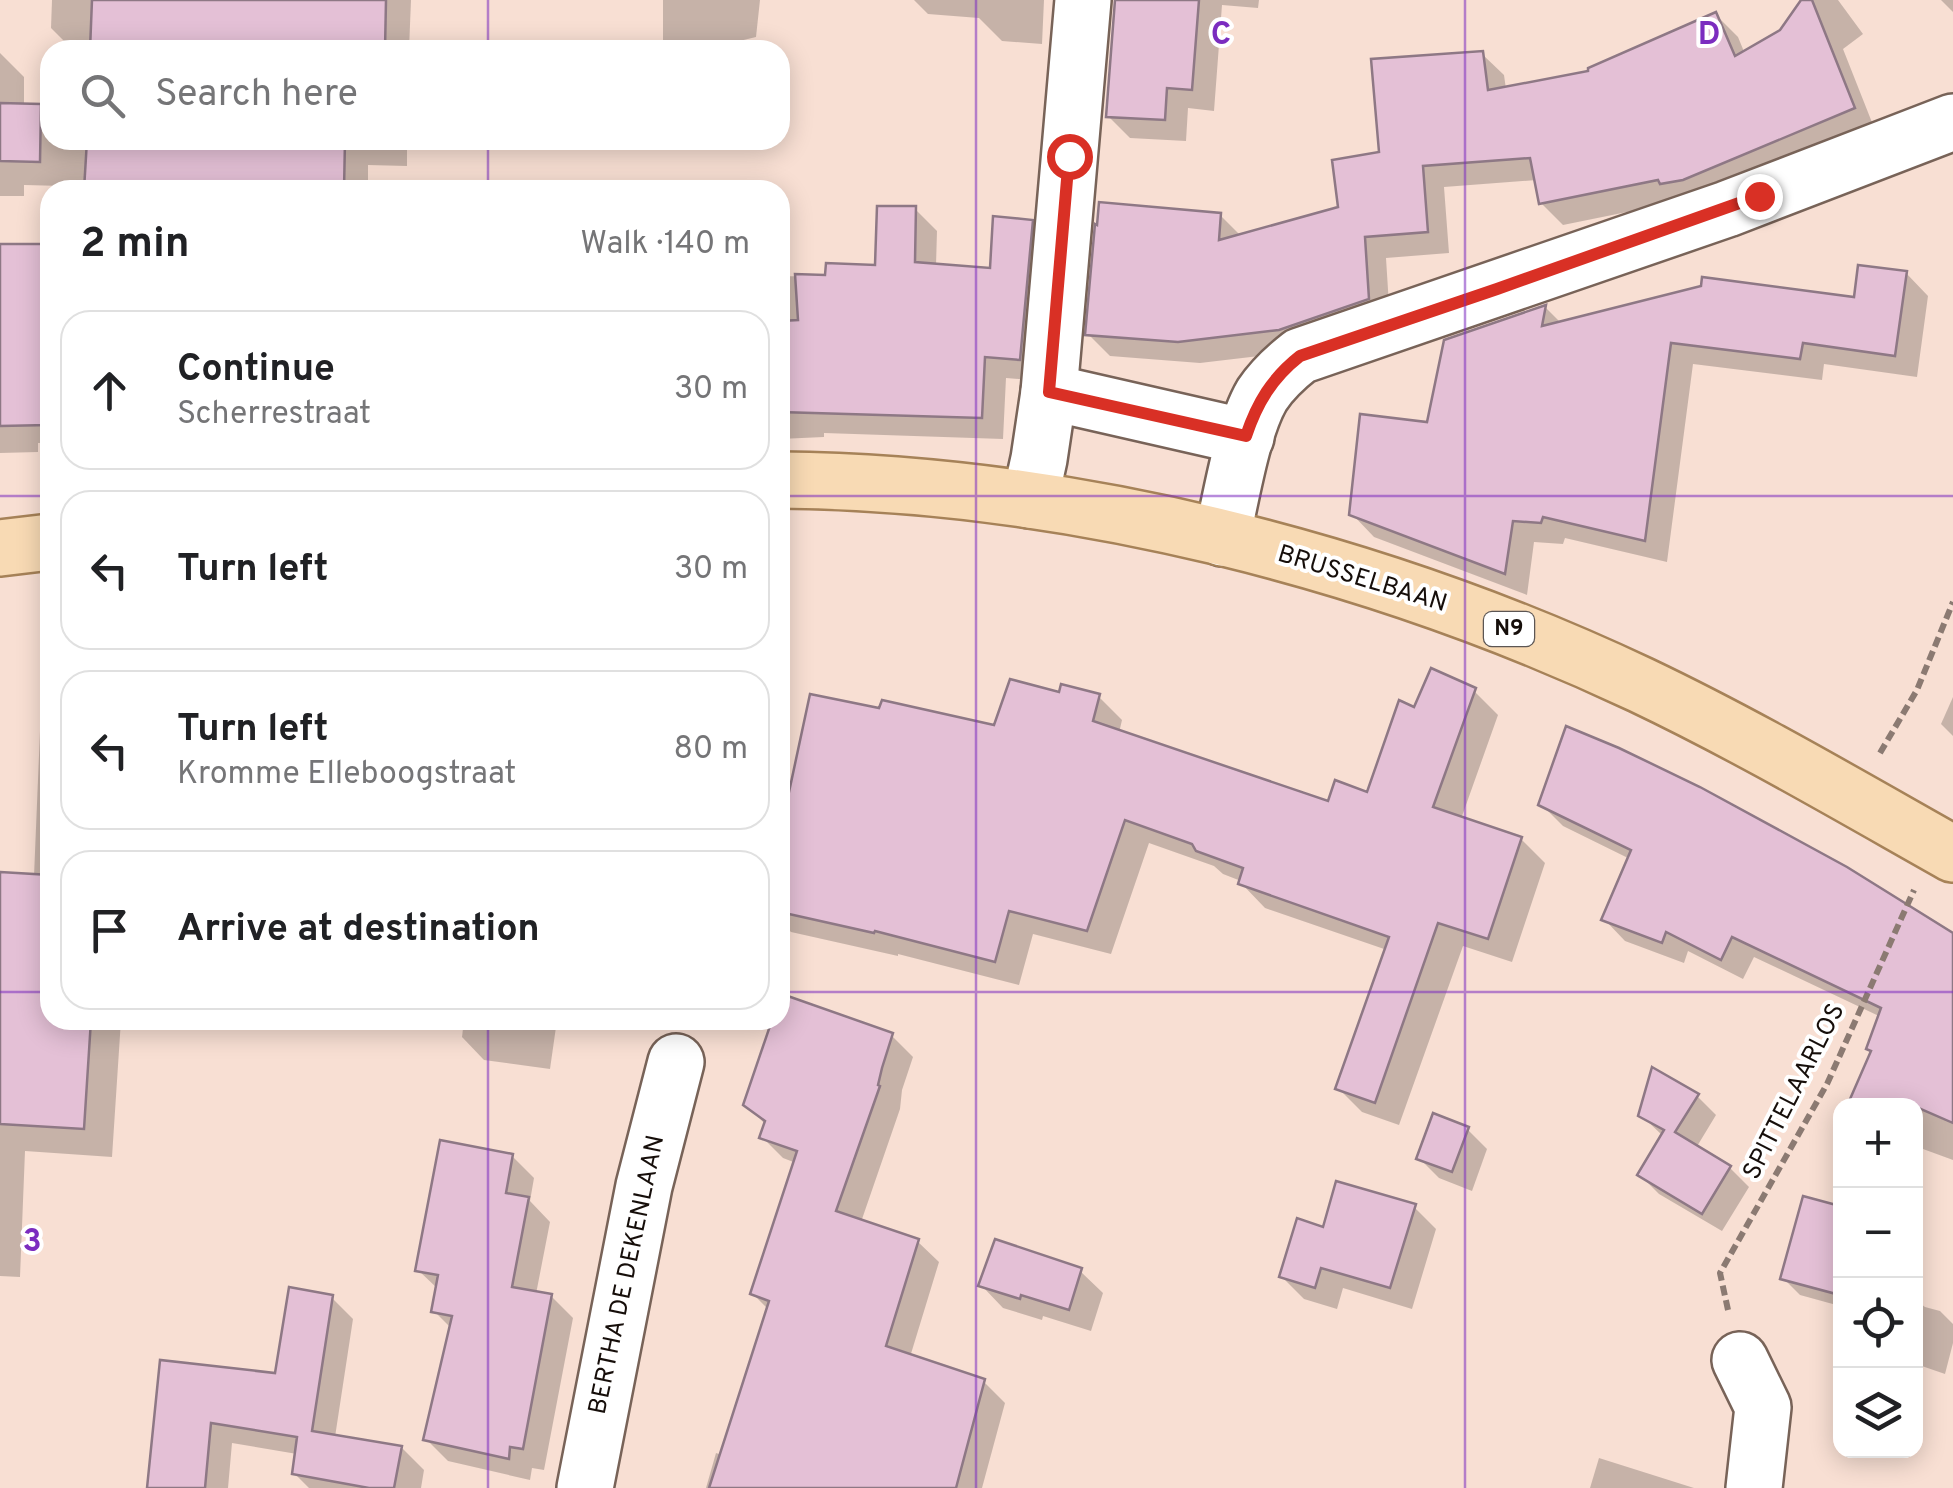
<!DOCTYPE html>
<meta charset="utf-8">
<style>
body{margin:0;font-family:Overpass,sans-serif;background:#f2f2f2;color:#202124}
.controls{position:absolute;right:30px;bottom:30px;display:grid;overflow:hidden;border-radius:20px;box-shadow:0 5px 25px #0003}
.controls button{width:90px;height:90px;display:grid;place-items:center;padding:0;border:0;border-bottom:2px solid #e0e0e0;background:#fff;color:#202124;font:50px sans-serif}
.stop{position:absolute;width:30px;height:30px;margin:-22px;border:8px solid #d93025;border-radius:50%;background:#fff}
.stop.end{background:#d93025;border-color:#fff;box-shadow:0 2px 10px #0008}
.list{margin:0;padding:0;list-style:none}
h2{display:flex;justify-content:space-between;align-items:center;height:130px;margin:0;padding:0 40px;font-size:42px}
h2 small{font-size:32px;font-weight:400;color:#757577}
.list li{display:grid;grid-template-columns:65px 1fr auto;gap:30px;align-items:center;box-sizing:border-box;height:160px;margin:0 20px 20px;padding:0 20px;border:2px solid #e0e0e0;border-radius:30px}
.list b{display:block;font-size:38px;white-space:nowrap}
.list p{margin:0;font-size:32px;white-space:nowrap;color:#757577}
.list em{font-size:32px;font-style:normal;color:#757577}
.icon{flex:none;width:55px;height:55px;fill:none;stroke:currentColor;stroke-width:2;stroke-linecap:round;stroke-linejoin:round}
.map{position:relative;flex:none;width:1953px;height:1488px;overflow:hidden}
.search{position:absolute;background:#fff;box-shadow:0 5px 25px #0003;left:40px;top:40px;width:750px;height:110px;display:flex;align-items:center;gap:25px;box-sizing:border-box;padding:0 35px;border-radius:30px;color:#757577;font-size:38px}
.panel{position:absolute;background:#fff;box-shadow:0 5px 25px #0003;left:40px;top:180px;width:750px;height:850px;border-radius:30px}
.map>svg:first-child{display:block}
.shadow{fill:#0003}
.building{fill:#e4c0d6;stroke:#8e7885;stroke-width:2.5}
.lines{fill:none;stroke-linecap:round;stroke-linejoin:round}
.minor-casing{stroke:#786358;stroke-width:60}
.major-casing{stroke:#a68258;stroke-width:60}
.path{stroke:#8b7a72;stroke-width:6;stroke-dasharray:10 5;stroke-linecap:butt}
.minor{stroke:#fff;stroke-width:55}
.major{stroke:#f8dab4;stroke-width:55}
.route{stroke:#d93025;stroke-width:12}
.grid{fill:none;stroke:#7b2cbf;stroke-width:2.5;stroke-opacity:0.55}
.labels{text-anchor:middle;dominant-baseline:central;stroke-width:8;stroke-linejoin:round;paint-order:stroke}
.shield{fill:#fff;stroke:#5c5654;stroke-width:2.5}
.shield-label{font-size:22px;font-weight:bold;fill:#160e0a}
.street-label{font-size:25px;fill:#160e0a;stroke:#fff}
.grid-label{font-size:32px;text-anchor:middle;font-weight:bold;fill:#7b2cbf;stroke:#fff;stroke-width:8;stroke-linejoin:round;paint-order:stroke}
</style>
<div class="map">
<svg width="1953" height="1488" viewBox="0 0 1953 1488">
<rect width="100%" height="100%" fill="#f8dfd3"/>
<g class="shadow">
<polygon points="52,0 411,0 409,50 73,50 51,28"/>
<polygon points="663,0 760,0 756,37 719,46 719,50 663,50"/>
<polygon points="914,0 1044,0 1042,44 1002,41 979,18 928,14"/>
<polygon points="1119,0 1259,0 1258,8 1222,5 1214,111 1188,108 1186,141 1130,138 1108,116"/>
<polygon points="1804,0 1838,0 1863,34 1843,49 1875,130 1681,201 1563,225 1541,203 1537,180 1444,187 1449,253 1386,258 1390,321 1302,351 1200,363 1110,356 1088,334 1220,215 1241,236 1340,209 1381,154 1482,54 1504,75 1506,89 1591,73 1716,15 1738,37 1745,54 1782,32"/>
<polygon points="1941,0 1953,0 1953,12"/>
<polygon points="0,53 24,77 24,106 50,107 50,140 407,140 407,166 368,165 368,190 106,190 103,187 24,185 24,196 0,196"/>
<polygon points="915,209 937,231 936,266 992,270 1031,222 1054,244 1042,381 1006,378 1003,439 824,433 824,437 780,439 780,276 828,277 878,268"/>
<polygon points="50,246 50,324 46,323 20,247"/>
<polygon points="1906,273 1928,296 1917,377 1824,364 1822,380 1693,364 1667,562 1565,538 1563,544 1534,542 1527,595 1374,537 1352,514 1429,425 1545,307 1562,324 1856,300"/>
<polygon points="45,341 50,346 50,443 38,443 38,452 0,453 0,342"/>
<polygon points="1474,691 1498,715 1461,819 1521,839 1545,863 1512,962 1463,946 1399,1125 1362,1112 1338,1088 1387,950 1265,908 1241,883 1241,881 1223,874 1214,866 1149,843 1111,954 1033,934 1019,985 898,954 898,956 791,932 780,921 780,846 996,728 1061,695 1098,696 1122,720 1119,733 1329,804 1369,795 1416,710"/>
<polygon points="1953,697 1953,736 1941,724"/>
<polygon points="40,731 50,732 50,1020 121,1020 112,1157 25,1151 20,1277 0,1276 0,875 34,876"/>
<polygon points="1541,804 1953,936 1953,1160 1923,1149 1921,1157 1916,1154 1916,1106 1873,1052 1881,1017 1754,957 1743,979 1688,951 1684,963 1625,941 1604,919 1630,859 1563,826"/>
<polygon points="783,997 891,1035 913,1057 902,1090 900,1109 861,1222 917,1241 939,1262 910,1357 983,1381 1005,1403 982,1488 706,1488 716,1453 722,1455 768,1309 753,1294 796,1163 783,1158 762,1137 766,1125 746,1104 775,1020 780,1020 780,1007"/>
<polygon points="313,1020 358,1020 357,1029 317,1024"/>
<polygon points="464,1020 557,1020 550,1069 484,1060 462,1037"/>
<polygon points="1697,1096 1716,1115 1696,1148 1730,1168 1749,1187 1722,1231 1659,1194 1640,1175 1663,1136 1641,1115"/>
<polygon points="1467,1129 1487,1149 1472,1191 1439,1178 1419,1158"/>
<polygon points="512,1156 534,1178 530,1201 550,1222 536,1294 551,1296 573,1318 544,1470 532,1468 530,1480 448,1461 426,1439 452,1329 434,1311 438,1289 418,1270"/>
<polygon points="1805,1199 1840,1209 1840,1306 1800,1295 1783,1278"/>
<polygon points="1414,1207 1436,1229 1412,1309 1343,1288 1337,1309 1304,1299 1282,1277 1325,1231"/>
<polygon points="1080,1271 1103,1293 1091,1331 1043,1316 1042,1320 1003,1308 981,1285"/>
<polygon points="1916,1286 1919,1290 1917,1301 1925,1307 1940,1311 1953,1324 1953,1343 1945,1374 1916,1364"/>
<polygon points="331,1297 353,1319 335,1437 403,1449 424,1470 421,1488 309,1488 294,1473 297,1454 232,1443 228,1488 149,1488 162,1363 277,1376"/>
<polygon points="1599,1458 1694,1488 1590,1488"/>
</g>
<g class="building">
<polygon points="92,0 386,0 385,50 90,50"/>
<polygon points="1115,0 1199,0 1192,90 1167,88 1165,120 1106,117"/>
<polygon points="1801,0 1812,0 1855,108 1683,180 1660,184 1658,180 1539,204 1530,158 1423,166 1428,232 1365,237 1369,299 1279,330 1178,342 1085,335 1095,224 1097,225 1099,202 1221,213 1219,240 1338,207 1332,160 1379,152 1371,59 1483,51 1488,90 1588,71 1588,68 1716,12 1735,56 1780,30"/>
<polygon points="0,103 41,104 40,162 0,161"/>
<polygon points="87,140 345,140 344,190 84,190"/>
<polygon points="877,206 916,206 915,262 990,268 993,216 1033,220 1020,360 985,357 982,418 780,412 780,321 798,320 795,274 825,275 826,263 875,265"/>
<polygon points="0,244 45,244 48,425 0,426"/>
<polygon points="1858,265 1907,271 1895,356 1803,343 1800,359 1671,343 1645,541 1543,517 1541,523 1513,521 1505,574 1349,515 1360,414 1427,422 1444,340 1546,305 1542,326 1701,286 1702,277 1854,297"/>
<polygon points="1431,668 1476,688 1433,807 1522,837 1488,939 1438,923 1375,1103 1335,1089 1389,937 1238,884 1243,868 1196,851 1192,844 1125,820 1087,931 1009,911 995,962 875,931 874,933 780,912 780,834 810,694 879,708 882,700 994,725 1010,679 1059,692 1061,684 1100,694 1093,721 1328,801 1335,780 1367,792 1399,700 1414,707"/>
<polygon points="1566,726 1619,748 1700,787 1847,867 1953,933 1953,1123 1916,1107 1916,1106 1847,1106 1871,1051 1866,1049 1881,1008 1732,937 1721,960 1666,932 1662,943 1601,920 1631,850 1538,805"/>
<polygon points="0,872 50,875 50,1020 91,1020 84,1129 0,1124"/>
<polygon points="782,994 893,1033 882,1068 878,1085 880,1086 836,1211 919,1239 886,1346 985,1379 956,1488 709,1488 769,1301 750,1294 797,1151 759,1138 765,1121 743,1105 772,1020 780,1020"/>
<polygon points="1652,1067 1699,1094 1675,1132 1731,1166 1702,1214 1637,1175 1664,1130 1638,1116"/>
<polygon points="1433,1113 1469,1127 1452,1172 1416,1159"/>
<polygon points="440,1140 513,1154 506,1193 529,1197 512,1287 552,1294 523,1449 510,1447 509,1459 423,1440 452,1316 431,1312 438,1275 415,1271"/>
<polygon points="1336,1181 1416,1204 1390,1288 1321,1268 1315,1288 1279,1277 1297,1218 1323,1227"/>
<polygon points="1803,1196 1840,1206 1840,1295 1780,1279"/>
<polygon points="995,1239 1082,1268 1069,1310 1021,1295 1020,1299 978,1286"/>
<polygon points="289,1287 333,1295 312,1431 402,1446 394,1488 369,1488 292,1474 297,1437 211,1423 205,1488 147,1488 160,1360 275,1373"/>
</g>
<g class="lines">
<defs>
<g id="minor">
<polyline points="1049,392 1246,437"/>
<polyline points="1030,500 1039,459 1049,392 1083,0"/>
<path d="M1222,538C1231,498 1242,429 1262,395C1272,380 1286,367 1300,356L1727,209L1953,122"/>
<polyline points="1740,1360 1763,1407 1754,1488"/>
<polyline points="585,1488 644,1186 676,1062"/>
</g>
<g id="major">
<path d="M780,480C1071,483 1378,561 1641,685C1748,736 1850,796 1953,854"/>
<polyline points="0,548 50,542"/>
</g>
</defs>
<use href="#minor" class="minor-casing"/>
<use href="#major" class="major-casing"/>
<g class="path">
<polyline points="780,602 787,531"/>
<polyline points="1880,753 1917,690 1953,602"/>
<polyline points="1728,1310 1720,1273 1827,1084 1914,890"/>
</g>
<use href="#minor" class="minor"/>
<use href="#major" class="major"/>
</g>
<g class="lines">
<path class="route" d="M1069,156L1049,392L1246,436C1257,403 1272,378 1300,356L1497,289L1759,196"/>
</g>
<path class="grid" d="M488,0V50M976,0V1488M1465,0V1488M488,140V190M0,496H50M780,496H1953M0,992H50M780,992H1953M488,1020V1488"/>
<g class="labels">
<rect class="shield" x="1484" y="612" width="50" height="34" rx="8"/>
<g class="shield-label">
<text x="1509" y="629">N9</text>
</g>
<g class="street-label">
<text transform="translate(1362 580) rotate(17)">BRUSSELBAAN</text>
<text transform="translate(1795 1092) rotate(-63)">SPITTELAARLOS</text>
<text transform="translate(628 1275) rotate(-78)">BERTHA DE DEKENLAAN</text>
</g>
</g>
<g class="grid-label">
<text x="1221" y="44">C</text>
<text x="1709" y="44">D</text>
<text x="32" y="1251">3</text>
</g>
</svg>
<div class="controls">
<button>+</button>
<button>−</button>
<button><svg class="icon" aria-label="locate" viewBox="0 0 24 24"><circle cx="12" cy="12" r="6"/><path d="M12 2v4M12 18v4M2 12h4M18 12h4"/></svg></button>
<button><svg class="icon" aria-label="layers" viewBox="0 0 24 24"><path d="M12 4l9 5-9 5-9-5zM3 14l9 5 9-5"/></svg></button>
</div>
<div class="stop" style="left:1069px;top:156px"></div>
<div class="stop end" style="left:1759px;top:196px"></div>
<div class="search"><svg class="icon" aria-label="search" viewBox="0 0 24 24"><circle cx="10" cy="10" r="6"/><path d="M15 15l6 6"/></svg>Search here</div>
<section class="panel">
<h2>2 min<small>Walk · 140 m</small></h2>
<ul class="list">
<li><svg class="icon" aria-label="ahead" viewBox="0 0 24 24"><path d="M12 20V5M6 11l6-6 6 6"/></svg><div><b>Continue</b><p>Scherrestraat</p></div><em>30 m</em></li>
<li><svg class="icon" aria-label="left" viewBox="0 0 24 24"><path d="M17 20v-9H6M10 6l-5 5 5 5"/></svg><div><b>Turn left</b></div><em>30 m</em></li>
<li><svg class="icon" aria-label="left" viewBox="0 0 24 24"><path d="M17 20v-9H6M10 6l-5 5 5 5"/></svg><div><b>Turn left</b><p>Kromme Elleboogstraat</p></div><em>80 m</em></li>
<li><svg class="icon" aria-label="arrive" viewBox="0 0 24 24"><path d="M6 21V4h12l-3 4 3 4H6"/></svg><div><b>Arrive at destination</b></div></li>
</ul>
</section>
</div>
